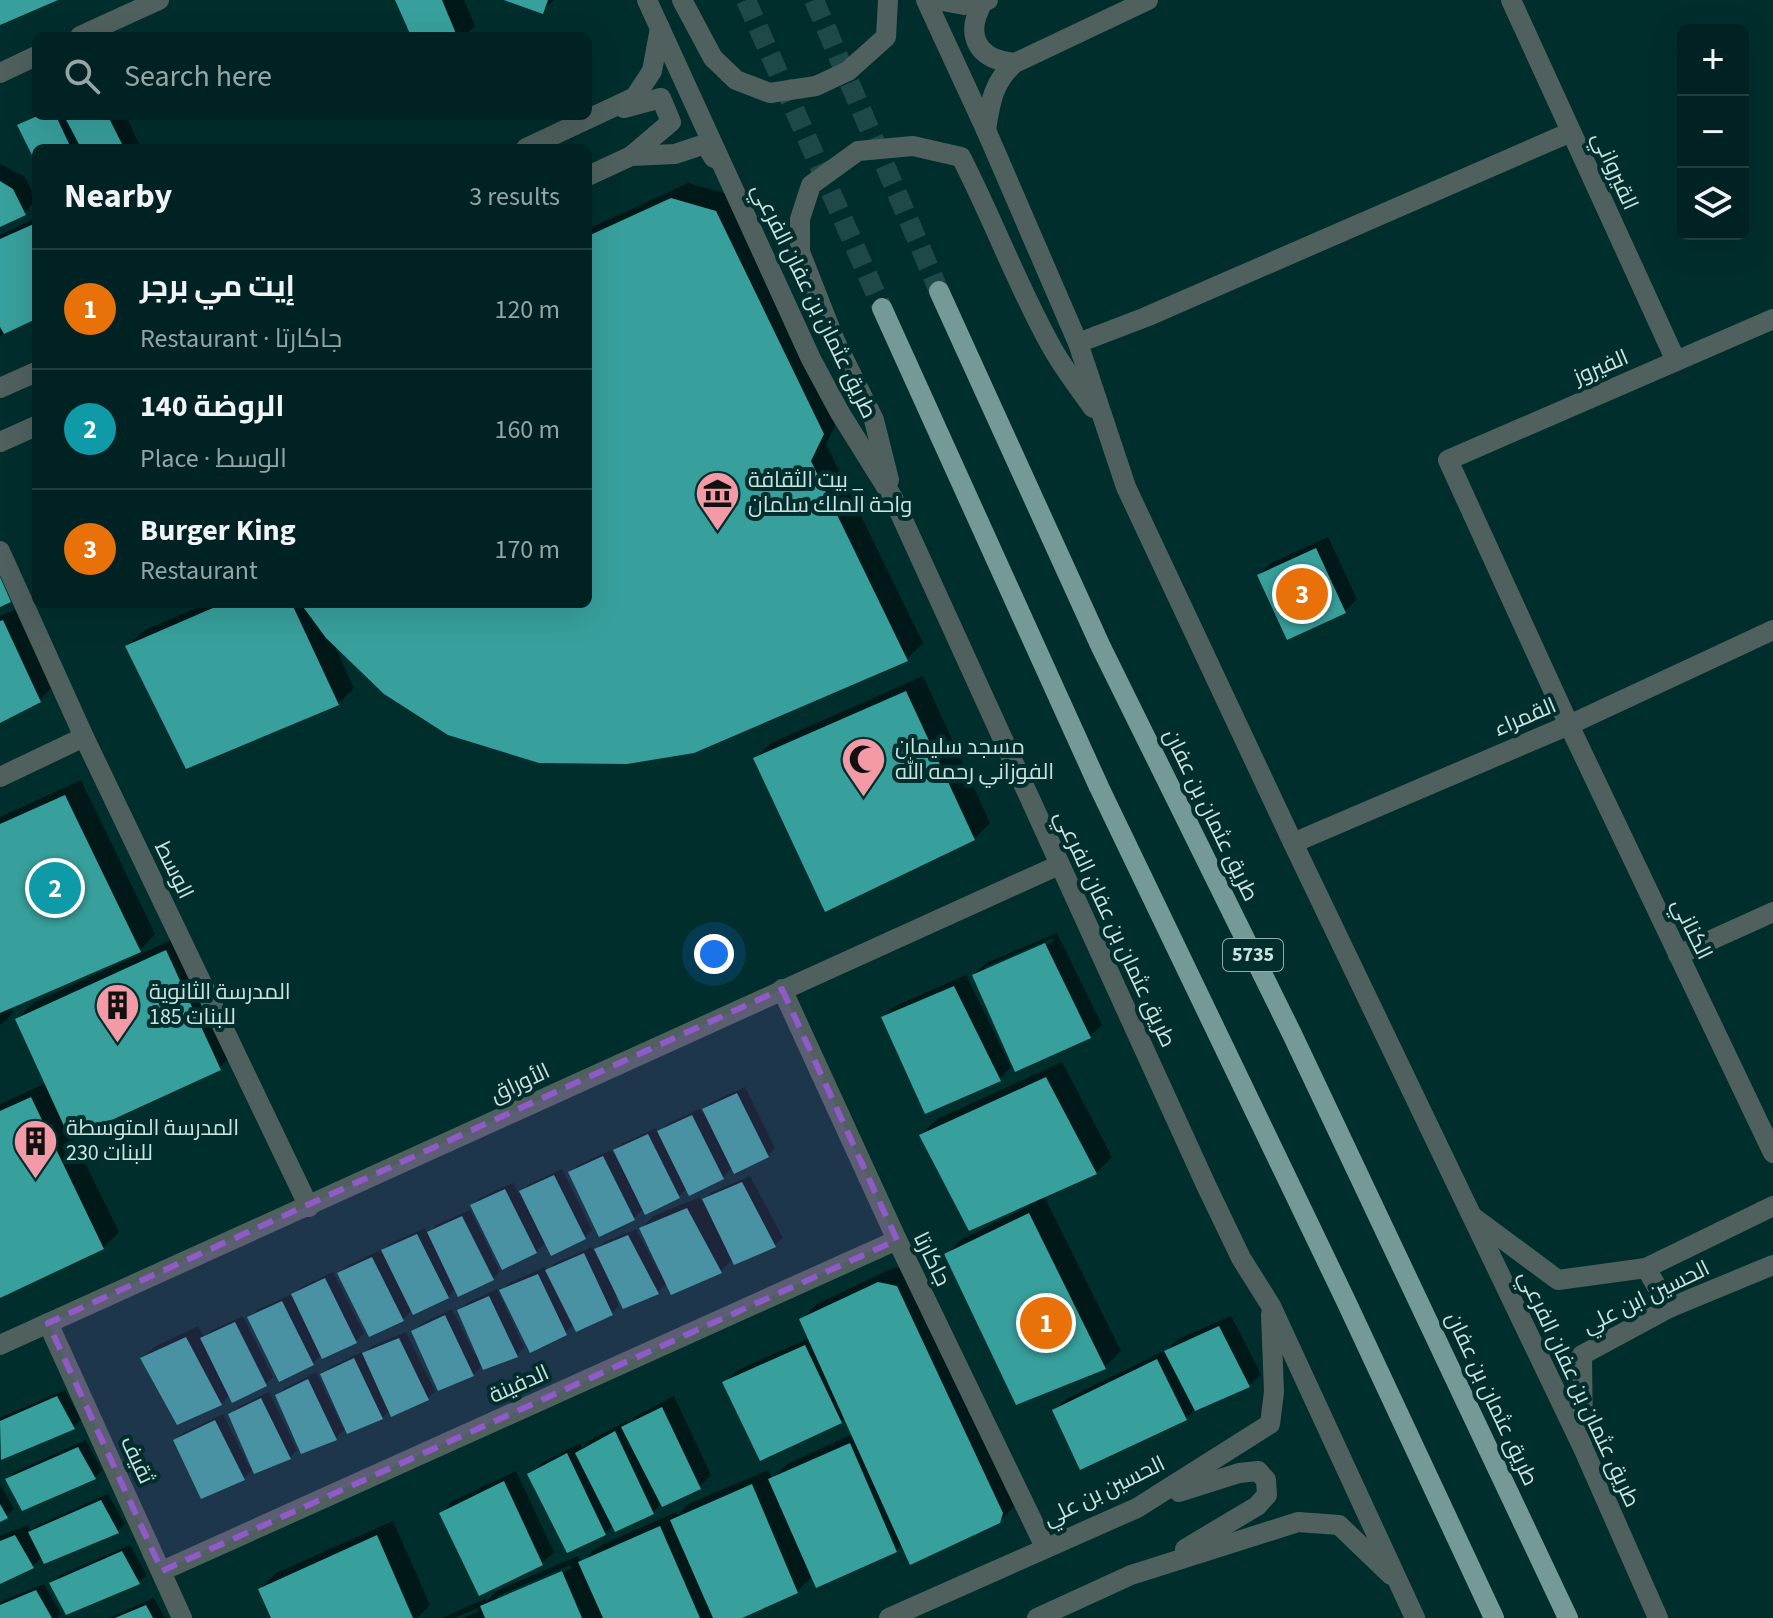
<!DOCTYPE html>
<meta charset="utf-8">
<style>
body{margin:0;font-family:"Source Sans 3",Cairo,sans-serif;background:#0a2a2a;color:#f1f3f6}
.controls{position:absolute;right:24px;top:24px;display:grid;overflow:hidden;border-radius:12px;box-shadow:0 8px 32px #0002}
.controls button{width:72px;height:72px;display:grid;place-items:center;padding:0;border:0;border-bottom:2px solid #223f40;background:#022;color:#f1f3f6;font:40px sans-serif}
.you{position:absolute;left:714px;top:954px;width:28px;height:28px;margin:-20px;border:6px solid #fff;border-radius:50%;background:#1a73e8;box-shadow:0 0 0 12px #1a73e833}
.badge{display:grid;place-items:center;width:52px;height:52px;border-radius:50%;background:#b45309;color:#fff;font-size:26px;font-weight:700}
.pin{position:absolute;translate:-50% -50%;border:4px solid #fff;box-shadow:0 2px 8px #0006}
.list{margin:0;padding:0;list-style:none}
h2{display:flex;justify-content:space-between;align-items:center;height:104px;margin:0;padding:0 32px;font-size:34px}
h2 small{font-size:26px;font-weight:400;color:#95a4a5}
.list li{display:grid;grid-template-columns:52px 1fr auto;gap:24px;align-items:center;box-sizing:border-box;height:120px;padding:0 32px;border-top:2px solid #223f40}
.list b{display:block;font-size:30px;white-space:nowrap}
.list p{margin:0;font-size:26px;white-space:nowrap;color:#95a4a5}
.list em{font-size:26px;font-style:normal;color:#95a4a5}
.icon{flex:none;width:44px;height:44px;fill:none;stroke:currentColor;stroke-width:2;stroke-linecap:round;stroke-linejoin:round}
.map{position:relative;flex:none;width:1773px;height:1618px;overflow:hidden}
.search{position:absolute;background:#022;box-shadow:0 8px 32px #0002;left:32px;top:32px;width:560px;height:88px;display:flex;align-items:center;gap:20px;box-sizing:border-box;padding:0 28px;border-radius:12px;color:#95a4a5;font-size:30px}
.panel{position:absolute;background:#022;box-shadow:0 8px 32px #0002;left:32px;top:144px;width:560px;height:464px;border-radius:12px}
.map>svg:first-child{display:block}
.shadow{fill:#0007;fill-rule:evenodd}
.building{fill:#38a09c}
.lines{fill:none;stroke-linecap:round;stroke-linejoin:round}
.major-tunnel{stroke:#1f4948;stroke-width:20;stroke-dasharray:20 10;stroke-linecap:butt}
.minor{stroke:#4f605f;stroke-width:20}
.major{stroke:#749997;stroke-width:20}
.marked{fill:#905ac8;fill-opacity:0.2;stroke:#905ac8;stroke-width:6;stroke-dasharray:16 10;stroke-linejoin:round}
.labels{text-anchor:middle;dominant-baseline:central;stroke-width:8;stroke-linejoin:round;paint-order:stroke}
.shield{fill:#002e2d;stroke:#90adab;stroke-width:2}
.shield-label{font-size:20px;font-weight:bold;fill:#cde3e1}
.street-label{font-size:22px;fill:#cde3e1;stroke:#002e2d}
.poi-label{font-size:22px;fill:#cde3e1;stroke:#002e2d;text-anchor:start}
</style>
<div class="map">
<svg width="1773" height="1618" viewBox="0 0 1773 1618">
<rect width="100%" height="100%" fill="#002e2d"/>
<g class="shadow">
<polygon points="398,0 464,0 475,26 464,36 413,36"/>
<polygon points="509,0 554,0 542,12"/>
<polygon points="36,114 36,116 126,116 141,148 36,148 36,159 19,126"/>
<polygon points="0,164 25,177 36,199 25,213 0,225"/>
<polygon points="688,183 731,195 839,417 826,444 923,643 907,659 333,642 354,688 338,704 127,647 143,631 205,604 588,604 588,229"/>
<polygon points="36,218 36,316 8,330 0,337 0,235"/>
<polygon points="1328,537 1357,599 1345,611 1259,575 1271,563"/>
<polygon points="15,610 51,688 40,700 0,720 0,616"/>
<polygon points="923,676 990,823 974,839 755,759 771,743"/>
<polygon points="81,780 155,934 140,950 10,1007 13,1013 0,1026 0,817"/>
<path d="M1057,933L1102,1025L1090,1036L974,975L986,963ZM1053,938L1055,941L985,971V967Z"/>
<polygon points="182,935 235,1052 219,1068 72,1136 119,1232 103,1248 0,1296 0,1104 46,1083 17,1019 33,1003"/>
<polygon points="966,975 1011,1067 1000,1079 883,1017 895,1006"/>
<polygon points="1062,1062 1112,1157 1096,1173 1044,1196 1121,1351 1105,1367 946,1255 962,1239 1029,1206 921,1135 937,1119"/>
<polygon points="745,1087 775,1148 768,1155 733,1167 723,1177 687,1188 678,1197 644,1208 633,1219 570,1173 578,1165 611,1150 613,1153 623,1143 656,1128 658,1133 667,1124 700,1109 702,1112 712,1102"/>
<polygon points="562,1169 592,1230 585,1237 546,1242 536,1252 472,1206 480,1198 513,1183 519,1194 529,1184"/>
<polygon points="750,1176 783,1238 775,1245 735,1262 733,1259 721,1271 672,1292 668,1282 658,1292 624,1306 619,1295 615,1297 619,1306 612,1313 574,1324 565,1333 502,1292 499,1293 509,1283 545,1267 547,1271 555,1263 592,1247 594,1252 604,1242 636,1229 658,1270 661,1268 642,1228 653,1216 700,1197 702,1201 712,1192"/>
<polygon points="470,1210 500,1271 493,1279 456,1288 448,1297 413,1309 403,1319 340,1273 347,1266 380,1250 381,1253 391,1243 425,1228 428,1234 436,1225"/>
<path d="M895,1267L913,1271L1016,1505L999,1522L903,1544L896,1550L813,1576L797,1591L737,1618H464L479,1611L478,1608L454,1618H442L485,1599L486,1602L498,1590L578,1556L581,1563L597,1547L676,1512L678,1515L688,1504L768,1470L772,1479L787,1464L853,1434L845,1417L841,1422L725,1383L736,1371L809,1338L801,1320L817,1304ZM570,1565L572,1568L498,1600V1596Z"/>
<polygon points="333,1272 364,1333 356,1341 323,1357 322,1354 313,1363 250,1317 257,1310 290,1295 291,1297 301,1287"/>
<polygon points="497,1289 524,1347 517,1355 483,1365 473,1375 414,1332 421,1324 452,1309 475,1355 478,1354 459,1311 467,1303"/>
<polygon points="243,1316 273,1377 266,1384 230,1395 221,1404 142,1358 154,1347 198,1326 204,1337 210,1331"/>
<polygon points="1231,1316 1261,1374 1249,1386 1195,1409 1185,1419 1054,1411 1066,1399 1168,1349 1178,1339"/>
<polygon points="406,1332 435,1391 428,1398 390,1410 382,1418 346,1428 336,1438 302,1452 277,1395 285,1388 316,1372 343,1428 346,1427 323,1375 330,1367 362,1352 363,1355 372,1346"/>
<polygon points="65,1390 81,1420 74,1427 2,1457 0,1418"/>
<polygon points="269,1392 297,1450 289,1458 254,1468 244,1478 175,1441 183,1433 223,1414 250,1468 253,1467 230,1415 238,1407"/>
<polygon points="674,1396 711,1475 699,1487 662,1503 653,1512 614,1525 605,1533 530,1474 542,1463 580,1443 582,1448 589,1441 627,1421 628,1424 636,1416"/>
<polygon points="86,1440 102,1470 95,1478 7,1479 15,1472"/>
<polygon points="516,1471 554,1552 542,1563 442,1513 453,1501"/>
<polygon points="0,1484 14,1509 0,1520"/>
<polygon points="108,1494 125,1524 118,1531 43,1556 33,1566 0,1582 0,1536 28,1525 31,1531 38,1525"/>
<polygon points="393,1521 430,1605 417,1618 273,1618 260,1589 276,1573"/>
<polygon points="130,1545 147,1575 139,1582 67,1613 51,1583 59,1576"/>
<polygon points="44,1584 61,1614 57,1618 0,1618 0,1602"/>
<polygon points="154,1598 165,1618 109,1618"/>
</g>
<g class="building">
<polygon points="0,0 58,0 0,25"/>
<polygon points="395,0 442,0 457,36 411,36"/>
<polygon points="504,0 548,0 543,14"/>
<polygon points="37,116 56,116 71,148 36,148 36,163 17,125"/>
<polygon points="64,116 108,116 124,148 81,148"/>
<polygon points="0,181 13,189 26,215 0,227"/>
<polygon points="671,198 716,211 824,434 811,461 908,661 694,753 627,764 539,763 448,735 384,694 326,638 301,604 588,604 588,236"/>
<polygon points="36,223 36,319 4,334 0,327 0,239"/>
<polygon points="1316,548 1346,613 1287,640 1257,575"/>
<polygon points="0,577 11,602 0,607"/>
<polygon points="222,604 292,604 339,705 186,769 125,646"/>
<polygon points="3,620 41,702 0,723 0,621"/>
<polygon points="906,691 975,840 825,912 753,758"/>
<polygon points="65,795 141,952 0,1013 0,824"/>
<polygon points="1045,943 1091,1038 1015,1072 972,975"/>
<polygon points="166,950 221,1070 70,1139 15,1019"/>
<polygon points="954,986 1001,1081 925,1114 881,1017"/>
<polygon points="1046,1077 1097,1174 969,1231 919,1135"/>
<polygon points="737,1093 769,1157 734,1174 702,1109"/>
<polygon points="31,1097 104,1249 0,1298 0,1111"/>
<polygon points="692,1115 724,1179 689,1196 657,1131"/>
<polygon points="648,1134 680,1198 645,1215 613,1150"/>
<polygon points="603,1156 635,1220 599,1237 568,1172"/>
<polygon points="554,1175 586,1239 551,1256 519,1191"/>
<polygon points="742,1182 776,1247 734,1265 702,1199"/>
<polygon points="505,1189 537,1253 502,1270 470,1205"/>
<polygon points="687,1208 722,1273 671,1295 639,1228"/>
<polygon points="1029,1213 1106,1369 1016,1405 944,1254"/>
<polygon points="462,1216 494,1280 458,1297 427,1232"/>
<polygon points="417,1234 449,1298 413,1315 381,1250"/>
<polygon points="628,1235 659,1294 623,1309 594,1249"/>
<polygon points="584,1253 613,1315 576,1332 545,1270"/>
<polygon points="372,1257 404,1321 369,1337 337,1273"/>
<polygon points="538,1274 567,1335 530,1353 499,1290"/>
<polygon points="325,1278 357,1343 322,1359 291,1294"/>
<polygon points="878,1282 897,1286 1003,1513 1000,1523 910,1565 799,1319"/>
<polygon points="489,1296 518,1357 483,1370 457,1310"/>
<polygon points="282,1301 314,1365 279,1382 247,1317"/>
<polygon points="445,1315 474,1376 438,1391 411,1331"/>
<polygon points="235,1322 267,1386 232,1403 200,1338"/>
<polygon points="1219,1326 1250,1387 1195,1411 1164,1351"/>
<polygon points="186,1337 222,1405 177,1425 140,1358"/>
<polygon points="399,1338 429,1400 391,1417 362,1353"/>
<polygon points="805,1345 842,1423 760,1461 722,1382"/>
<polygon points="354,1358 383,1419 347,1434 320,1374"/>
<polygon points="1157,1359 1187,1420 1080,1470 1052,1410"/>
<polygon points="308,1379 337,1440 301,1454 275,1395"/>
<polygon points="57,1396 75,1429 1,1460 0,1421"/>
<polygon points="261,1398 291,1459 254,1474 228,1414"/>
<polygon points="662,1407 701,1489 662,1507 621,1427"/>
<polygon points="215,1420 245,1480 201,1499 173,1440"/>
<polygon points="615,1431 654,1514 615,1532 575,1453"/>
<polygon points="850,1443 897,1552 816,1588 768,1479"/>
<polygon points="78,1447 96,1479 22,1511 5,1479"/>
<polygon points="567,1453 606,1535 567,1553 527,1474"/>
<polygon points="504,1481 543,1565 479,1596 439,1513"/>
<polygon points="752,1484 798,1593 742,1618 713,1618 670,1520"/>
<polygon points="101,1500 119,1533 44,1564 28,1532"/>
<polygon points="0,1504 8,1518 0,1522"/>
<polygon points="660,1526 700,1618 603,1618 578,1562"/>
<polygon points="15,1535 34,1568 0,1584 0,1541"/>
<polygon points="377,1535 413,1618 271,1618 258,1589"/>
<polygon points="122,1551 140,1584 66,1615 49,1583"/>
<polygon points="562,1571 582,1618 485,1618 480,1606"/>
<polygon points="36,1590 52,1618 0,1618 0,1605"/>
<polygon points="146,1605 153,1618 115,1618"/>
</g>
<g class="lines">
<g class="major-tunnel">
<polyline points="746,0 882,308"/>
<polyline points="814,0 939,291"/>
</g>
<g class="minor">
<polyline points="647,0 811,359 840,413 893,498 1206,1185 1241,1258 1271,1306 1415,1618"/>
<polyline points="682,0 713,58 736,80 770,93 816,86 848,71 886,37 888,0"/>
<polyline points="926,0 986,130 1078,343 1126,487 1293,843 1583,1448 1658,1618"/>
<polyline points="937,0 964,5 988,0"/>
<polyline points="1511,0 1676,361"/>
<path d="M983,2C964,35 977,60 1015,63"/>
<polyline points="80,36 159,0"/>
<polyline points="0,73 36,56"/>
<polyline points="624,108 661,98 671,122 631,156"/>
<path d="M986,130C990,104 993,81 1015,63L1148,0"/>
<polyline points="526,148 635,97 652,71 660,28"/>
<polyline points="588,176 631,156 675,154 705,144 714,158"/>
<polyline points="1773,319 1448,460 1569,725 1773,1153"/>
<polyline points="1078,343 1146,317 1571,132"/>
<polyline points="0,388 36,372"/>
<polyline points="0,442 36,426"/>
<path d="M889,480L874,420L835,341L800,252V219L811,185L858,151L913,146L961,157C993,219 1017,285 1051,346C1063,368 1079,388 1093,408"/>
<polyline points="0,551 84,737 309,1207"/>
<polyline points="0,777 84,737"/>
<polyline points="1293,843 1569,725 1773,630"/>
<polyline points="1678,955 1773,912"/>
<polyline points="782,989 897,1240 1045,1547"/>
<polyline points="1473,1217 1558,1280 1646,1268 1773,1206"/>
<polyline points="1646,1268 1669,1308"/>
<polyline points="48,1323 182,1618"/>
<polyline points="0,1345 1059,865"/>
<polyline points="1583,1440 1582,1355 1669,1308 1773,1265"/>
<polyline points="1179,1492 1239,1473 1258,1471 1266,1480 1267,1495 1257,1506 1185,1549"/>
<polyline points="162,1571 897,1240"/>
<polyline points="889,1618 1137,1508 1270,1424 1274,1392 1271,1314"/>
<polyline points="1037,1618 1131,1575 1298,1522 1339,1525 1391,1575"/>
</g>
<g class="major">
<polyline points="939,291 1101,647 1292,1034 1568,1618"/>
<polyline points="882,308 1099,787 1345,1299 1494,1618"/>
</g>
</g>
<path class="marked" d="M782,989L897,1240L162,1571L48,1323Z"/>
<defs>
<symbol id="museum-pin" viewBox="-11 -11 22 30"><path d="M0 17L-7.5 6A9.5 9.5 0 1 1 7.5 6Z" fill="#f49aa6" stroke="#002e2d"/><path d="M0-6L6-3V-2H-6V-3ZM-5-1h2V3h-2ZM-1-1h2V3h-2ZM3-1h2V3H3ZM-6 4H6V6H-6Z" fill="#111"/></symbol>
<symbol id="mosque-pin" viewBox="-11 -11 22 30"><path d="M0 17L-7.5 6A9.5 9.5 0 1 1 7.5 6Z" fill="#f49aa6" stroke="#002e2d"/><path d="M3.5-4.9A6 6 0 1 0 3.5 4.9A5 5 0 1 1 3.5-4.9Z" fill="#111"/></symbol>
<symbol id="building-pin" viewBox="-11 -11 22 30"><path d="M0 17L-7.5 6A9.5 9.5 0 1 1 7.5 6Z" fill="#f49aa6" stroke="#002e2d"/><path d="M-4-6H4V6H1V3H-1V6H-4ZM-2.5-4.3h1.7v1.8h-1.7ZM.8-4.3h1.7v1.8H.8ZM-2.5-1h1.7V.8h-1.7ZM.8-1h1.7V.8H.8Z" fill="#111"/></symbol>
</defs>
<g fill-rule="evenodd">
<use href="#museum-pin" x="692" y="468" width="51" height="69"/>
<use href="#mosque-pin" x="838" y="734" width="51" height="69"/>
<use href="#building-pin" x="92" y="980" width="51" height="69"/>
<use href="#building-pin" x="10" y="1116" width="51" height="69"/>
</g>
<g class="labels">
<rect class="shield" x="1223" y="939" width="60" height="32" rx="6"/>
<g class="shield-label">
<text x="1253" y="955">5735</text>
</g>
<g class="street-label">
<text transform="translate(1615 171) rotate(66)">القيرواني</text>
<text transform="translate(814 301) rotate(64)">طريق عثمان بن عفان الفرعي</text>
<text transform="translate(1601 367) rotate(-23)">الفيروز</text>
<text transform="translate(1525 717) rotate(-23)">القمراء</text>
<text transform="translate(1211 815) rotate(64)">طريق عثمان بن عفان</text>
<text transform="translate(174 870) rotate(64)">الوسط</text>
<text transform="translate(1115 929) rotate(65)">طريق عثمان بن عفان الفرعي</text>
<text transform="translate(1692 929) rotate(64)">الكناني</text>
<text transform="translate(520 1083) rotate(-25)">الأوراق</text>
<text transform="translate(932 1259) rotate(64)">جاكارتا</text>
<text transform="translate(1646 1297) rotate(-26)">الحسين ابن علي</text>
<text transform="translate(519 1384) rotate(-24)">الدفينة</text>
<text transform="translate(1579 1389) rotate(65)">طريق عثمان بن عفان الفرعي</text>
<text transform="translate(1492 1399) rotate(65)">طريق عثمان بن عفان</text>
<text transform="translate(137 1460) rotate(65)">ثقيف</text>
<text transform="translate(1104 1491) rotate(-26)">الحسين بن علي</text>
</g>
<g class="poi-label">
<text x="748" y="480">بيت الثقافة _<tspan x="748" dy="25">واحة الملك سلمان</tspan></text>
<text x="895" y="747">مسجد سليمان<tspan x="895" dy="25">الفوزاني رحمه الله</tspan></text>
<text x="149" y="992">المدرسة الثانوية<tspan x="149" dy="25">185 للبنات</tspan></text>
<text x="66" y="1128">المدرسة المتوسطة<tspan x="66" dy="25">230 للبنات</tspan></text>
</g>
</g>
</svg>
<div class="controls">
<button>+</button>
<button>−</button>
<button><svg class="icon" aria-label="layers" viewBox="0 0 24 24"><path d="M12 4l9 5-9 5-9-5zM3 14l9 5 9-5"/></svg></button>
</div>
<div class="you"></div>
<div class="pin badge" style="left:1046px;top:1323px;background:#e8710a">1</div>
<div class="pin badge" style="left:55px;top:888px;background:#0f9aa8">2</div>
<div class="pin badge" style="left:1302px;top:594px;background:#e8710a">3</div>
<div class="search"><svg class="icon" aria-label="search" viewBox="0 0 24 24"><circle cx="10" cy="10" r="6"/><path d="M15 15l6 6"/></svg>Search here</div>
<section class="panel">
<h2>Nearby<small>3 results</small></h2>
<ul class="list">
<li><span class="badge" style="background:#e8710a">1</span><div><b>إيت مي برجر</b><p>Restaurant · جاكارتا</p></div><em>120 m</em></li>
<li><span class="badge" style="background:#0f9aa8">2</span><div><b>الروضة 140</b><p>Place · الوسط</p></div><em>160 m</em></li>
<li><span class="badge" style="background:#e8710a">3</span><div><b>Burger King</b><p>Restaurant</p></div><em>170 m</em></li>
</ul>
</section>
</div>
